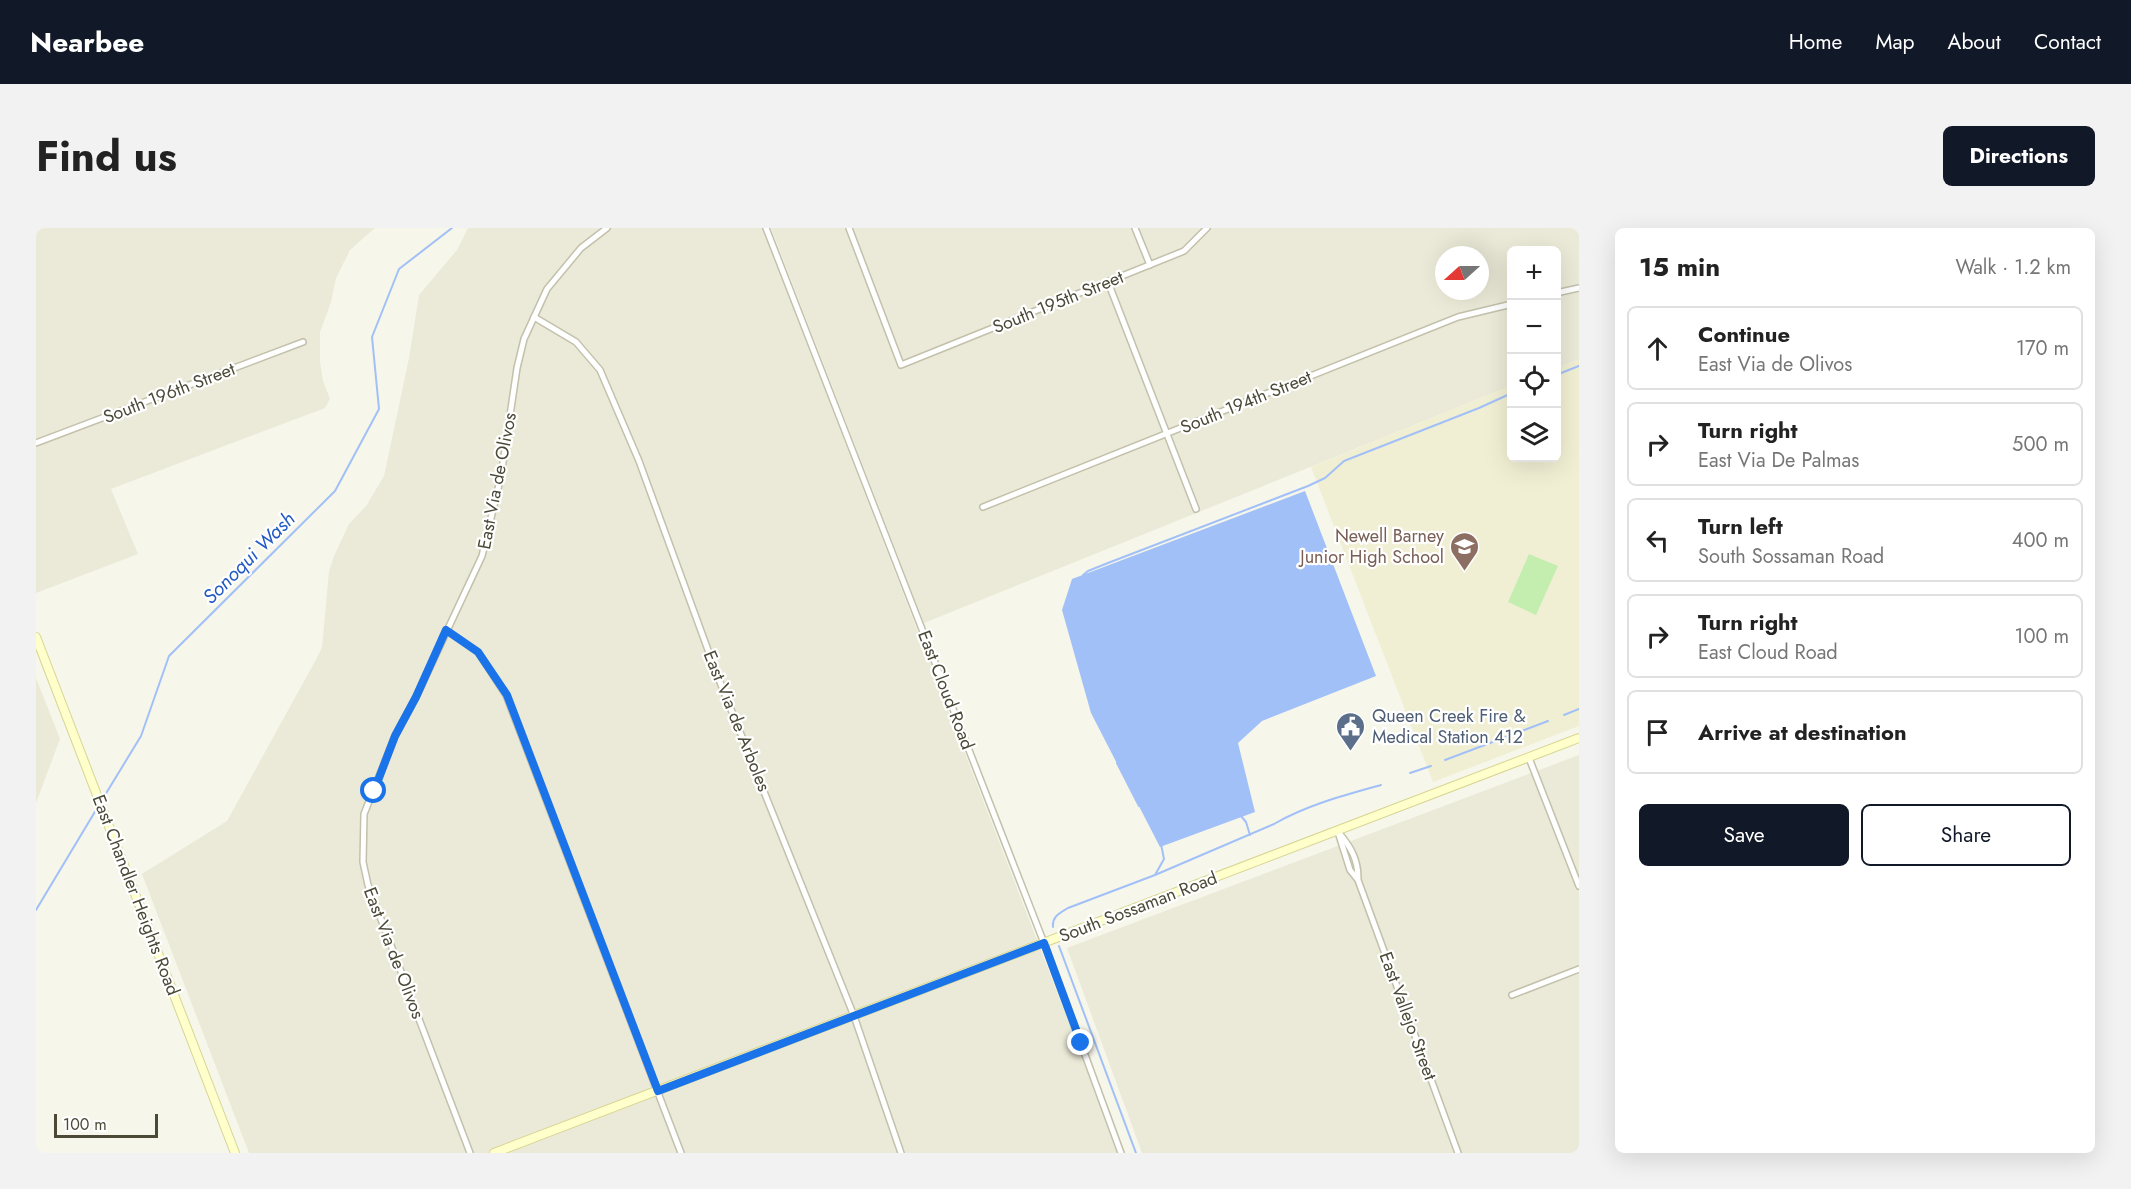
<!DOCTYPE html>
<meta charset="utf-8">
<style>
body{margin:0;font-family:Jost,sans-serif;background:#f2f2f2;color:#222}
.controls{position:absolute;right:18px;top:18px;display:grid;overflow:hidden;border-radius:9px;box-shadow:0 6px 24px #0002}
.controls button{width:54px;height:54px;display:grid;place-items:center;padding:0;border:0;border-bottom:2px solid #e0e0e0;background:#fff;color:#222;font:30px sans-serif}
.compass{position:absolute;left:1399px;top:18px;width:54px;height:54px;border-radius:50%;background:#fff;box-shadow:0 6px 24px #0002;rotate:249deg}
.scale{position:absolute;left:18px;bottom:15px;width:104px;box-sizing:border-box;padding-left:6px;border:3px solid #4c4937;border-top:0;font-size:16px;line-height:21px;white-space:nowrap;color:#4c4937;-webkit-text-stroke:4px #fff;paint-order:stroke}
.stop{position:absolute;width:18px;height:18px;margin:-14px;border:4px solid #1a73e8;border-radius:50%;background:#fff}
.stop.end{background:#1a73e8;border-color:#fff;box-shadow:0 2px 6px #0008}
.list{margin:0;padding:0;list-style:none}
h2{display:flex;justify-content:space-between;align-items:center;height:78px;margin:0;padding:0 24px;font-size:26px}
h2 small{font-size:20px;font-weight:400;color:#767676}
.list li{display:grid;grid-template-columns:39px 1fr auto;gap:18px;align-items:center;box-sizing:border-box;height:84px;margin:0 12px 12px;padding:0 12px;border:2px solid #e0e0e0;border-radius:9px}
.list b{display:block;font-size:22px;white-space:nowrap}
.list p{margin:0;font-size:20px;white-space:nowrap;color:#767676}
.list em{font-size:20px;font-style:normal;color:#767676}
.actions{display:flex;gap:12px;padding:18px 24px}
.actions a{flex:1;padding:14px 0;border:2px solid #111827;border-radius:9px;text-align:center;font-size:21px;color:#111827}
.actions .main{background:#111827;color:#fff}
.icon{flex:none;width:33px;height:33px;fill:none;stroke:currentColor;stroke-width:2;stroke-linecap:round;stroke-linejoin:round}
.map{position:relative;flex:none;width:1543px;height:925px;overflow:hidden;border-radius:9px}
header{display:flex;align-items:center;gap:36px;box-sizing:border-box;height:84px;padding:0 30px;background:#111827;color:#fff}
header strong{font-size:28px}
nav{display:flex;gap:33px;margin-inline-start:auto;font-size:21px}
.intro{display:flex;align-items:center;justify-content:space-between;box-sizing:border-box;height:144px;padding:0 36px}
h1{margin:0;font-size:42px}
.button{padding:15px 27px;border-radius:9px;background:#111827;color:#fff;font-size:21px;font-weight:700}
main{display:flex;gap:36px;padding:0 36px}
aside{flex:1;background:#fff;border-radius:9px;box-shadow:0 6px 24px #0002}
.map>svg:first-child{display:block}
.residential{fill:#ebead8;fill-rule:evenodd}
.education{fill:#f1efd3}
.green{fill:#c3eeb0}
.water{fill:#a2c0f8}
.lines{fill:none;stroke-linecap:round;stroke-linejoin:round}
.stream{stroke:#a2c0f8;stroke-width:2}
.minor-casing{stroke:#c3c1ab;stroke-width:8}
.secondary-casing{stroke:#d8d594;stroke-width:10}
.minor{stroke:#fff;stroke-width:5}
.secondary{stroke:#ffc;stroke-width:8}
.route{stroke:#1a73e8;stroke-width:8}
.labels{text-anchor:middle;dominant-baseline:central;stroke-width:4.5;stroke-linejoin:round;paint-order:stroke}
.street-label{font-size:18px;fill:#4c4937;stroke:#fff}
.education-label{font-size:18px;fill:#785e54;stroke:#fff;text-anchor:end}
.service-label{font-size:18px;fill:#4e5e75;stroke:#fff;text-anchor:start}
.water-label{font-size:20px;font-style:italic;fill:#235ac4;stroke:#fff}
</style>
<header>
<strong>Nearbee</strong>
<nav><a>Home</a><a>Map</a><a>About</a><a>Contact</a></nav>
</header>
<div class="intro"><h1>Find us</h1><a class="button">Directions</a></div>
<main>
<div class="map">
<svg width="1543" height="925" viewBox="0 0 1543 925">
<rect width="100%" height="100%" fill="#f6f6ea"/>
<g class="residential">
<polygon points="0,0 339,0 314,22 300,50 295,74 284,104 284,134 287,153 294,171 289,180 75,261 102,326 0,365"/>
<polygon points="432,0 726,0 1040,813 1081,925 213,925 106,646 191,593 282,428 286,419 293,343 298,328 313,296 330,278 348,248 373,130 383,67 421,22"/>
<path d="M735,0H1543V131L1521,140L1520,22H1476L1475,158L888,395ZM1408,27H1444V63H1408Z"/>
<polygon points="0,450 24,511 0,575"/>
<polygon points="1543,527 1543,925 1106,925 1031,720"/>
</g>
<polygon class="education" points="1543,131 1543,498 1397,554 1275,239 1475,158 1476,230 1520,230 1521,140"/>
<polygon class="green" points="1493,326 1522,338 1500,387 1472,374"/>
<polygon class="water" points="1269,263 1340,448 1226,493 1202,515 1219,584 1124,619 1055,485 1026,382 1036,351"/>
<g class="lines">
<g class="stream">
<polyline points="1520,147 1543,138"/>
<polyline points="1047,347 1052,343 1072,335 1272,258 1289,250 1308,233 1443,180 1476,165"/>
<polyline points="1528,487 1543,481"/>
<polyline points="1409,532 1512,493"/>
<polyline points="1081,535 1103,578"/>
<polyline points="1374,545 1395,538"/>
<polyline points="66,572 105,508 133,428 299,263 343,181 336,109 363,41 416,0"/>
<polyline points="1205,588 1210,594 1214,607"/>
<polyline points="1119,647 1128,631 1125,616"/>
<polyline points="0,682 63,577"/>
<path d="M1017,699C1016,688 1024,685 1032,680L1119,647L1238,596C1271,577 1309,567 1345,557"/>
<polyline points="1023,718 1100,925"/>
</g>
<defs>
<g id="minor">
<polyline points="730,0 1008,715 1085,925"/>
<polyline points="813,0 865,137 1148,23 1171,0"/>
<polyline points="1099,0 1114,37"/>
<polyline points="1072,54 1160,281"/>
<polyline points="1520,65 1543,60"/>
<polyline points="498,89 540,114 564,142 603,233 680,444 818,788 865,925"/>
<polyline points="0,215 267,114"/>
<polyline points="947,279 1422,89 1476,76"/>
<polyline points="410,402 442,424 470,467 645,925"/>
<polyline points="1493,530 1543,658"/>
<polyline points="1302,604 1314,642 1322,652 1422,925"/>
<path d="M1303,605C1315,619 1322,632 1322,650"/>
<polyline points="1476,767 1543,741"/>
<polyline points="434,925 332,657 327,634 328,586 359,508 380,469 446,328 465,248 481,140 488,111 511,61 545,20 571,0"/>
</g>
<g id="secondary">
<polyline points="0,409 199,925"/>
<polyline points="458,925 1543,510"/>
</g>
</defs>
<use href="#minor" class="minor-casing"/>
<use href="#secondary" class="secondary-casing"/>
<use href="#minor" class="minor"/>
<use href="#secondary" class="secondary"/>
</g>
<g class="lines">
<polyline class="route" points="338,563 359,508 380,469 410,402 442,424 471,467 622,863 1008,715 1045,815"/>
</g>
<defs>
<symbol id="school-pin" viewBox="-11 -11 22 30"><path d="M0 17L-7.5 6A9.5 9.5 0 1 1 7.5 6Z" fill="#8d6e63" stroke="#fff"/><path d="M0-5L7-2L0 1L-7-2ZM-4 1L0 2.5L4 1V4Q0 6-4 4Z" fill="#fff"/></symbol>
<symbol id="civic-pin" viewBox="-11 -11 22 30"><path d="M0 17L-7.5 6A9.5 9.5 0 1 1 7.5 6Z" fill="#5c6f8a" stroke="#fff"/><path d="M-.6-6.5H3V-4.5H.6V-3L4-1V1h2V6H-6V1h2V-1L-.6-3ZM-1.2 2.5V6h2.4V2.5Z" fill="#fff"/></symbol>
</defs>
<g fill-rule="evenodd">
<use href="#school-pin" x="1412" y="302" width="33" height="45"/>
<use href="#civic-pin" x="1298" y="482" width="33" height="45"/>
</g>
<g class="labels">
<g class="street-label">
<text transform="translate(1022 74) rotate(-22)">South 195th Street</text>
<text transform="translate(133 165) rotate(-21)">South 196th Street</text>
<text transform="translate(1210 174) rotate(-22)">South 194th Street</text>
<text transform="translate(461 253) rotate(-79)">East Via de Olivos</text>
<text transform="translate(910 462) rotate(69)">East Cloud Road</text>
<text transform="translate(701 493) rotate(68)">East Via de Arboles</text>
<text transform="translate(100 667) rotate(69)">East Chandler Heights Road</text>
<text transform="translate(1102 679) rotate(-21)">South Sossaman Road</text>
<text transform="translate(358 725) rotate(69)">East Via de Olivos</text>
<text transform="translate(1372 788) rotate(70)">East Vallejo Street</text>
</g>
<g class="education-label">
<text x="1408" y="308">Newell Barney<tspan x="1408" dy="21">Junior High School</tspan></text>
</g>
<g class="service-label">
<text x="1336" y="488">Queen Creek Fire &amp;<tspan x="1336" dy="21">Medical Station 412</tspan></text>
</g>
<g class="water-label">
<text transform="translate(213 330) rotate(-45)">Sonoqui Wash</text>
</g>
</g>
</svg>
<div class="controls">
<button>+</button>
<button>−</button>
<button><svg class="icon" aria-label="locate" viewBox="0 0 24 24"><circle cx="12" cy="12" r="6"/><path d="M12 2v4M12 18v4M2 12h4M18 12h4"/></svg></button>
<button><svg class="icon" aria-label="layers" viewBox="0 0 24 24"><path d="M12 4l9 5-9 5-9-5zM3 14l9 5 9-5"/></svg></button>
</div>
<svg class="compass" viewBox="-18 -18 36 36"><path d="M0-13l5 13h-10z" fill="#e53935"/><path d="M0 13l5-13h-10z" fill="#767676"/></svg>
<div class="scale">100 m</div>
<div class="stop" style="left:338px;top:563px"></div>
<div class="stop end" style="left:1045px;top:815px"></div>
</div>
<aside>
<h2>15 min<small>Walk · 1.2 km</small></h2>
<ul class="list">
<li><svg class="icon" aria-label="ahead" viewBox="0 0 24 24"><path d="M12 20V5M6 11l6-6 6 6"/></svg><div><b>Continue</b><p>East Via de Olivos</p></div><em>170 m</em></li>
<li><svg class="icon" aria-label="right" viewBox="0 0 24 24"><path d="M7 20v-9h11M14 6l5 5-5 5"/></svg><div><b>Turn right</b><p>East Via De Palmas</p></div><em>500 m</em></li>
<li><svg class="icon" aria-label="left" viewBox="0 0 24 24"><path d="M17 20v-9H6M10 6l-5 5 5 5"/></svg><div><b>Turn left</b><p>South Sossaman Road</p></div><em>400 m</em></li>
<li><svg class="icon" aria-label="right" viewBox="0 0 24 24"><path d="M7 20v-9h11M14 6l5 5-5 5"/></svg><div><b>Turn right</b><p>East Cloud Road</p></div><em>100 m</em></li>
<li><svg class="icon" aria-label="arrive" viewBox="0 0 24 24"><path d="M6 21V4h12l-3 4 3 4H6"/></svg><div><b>Arrive at destination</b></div></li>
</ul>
<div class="actions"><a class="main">Save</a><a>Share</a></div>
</aside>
</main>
